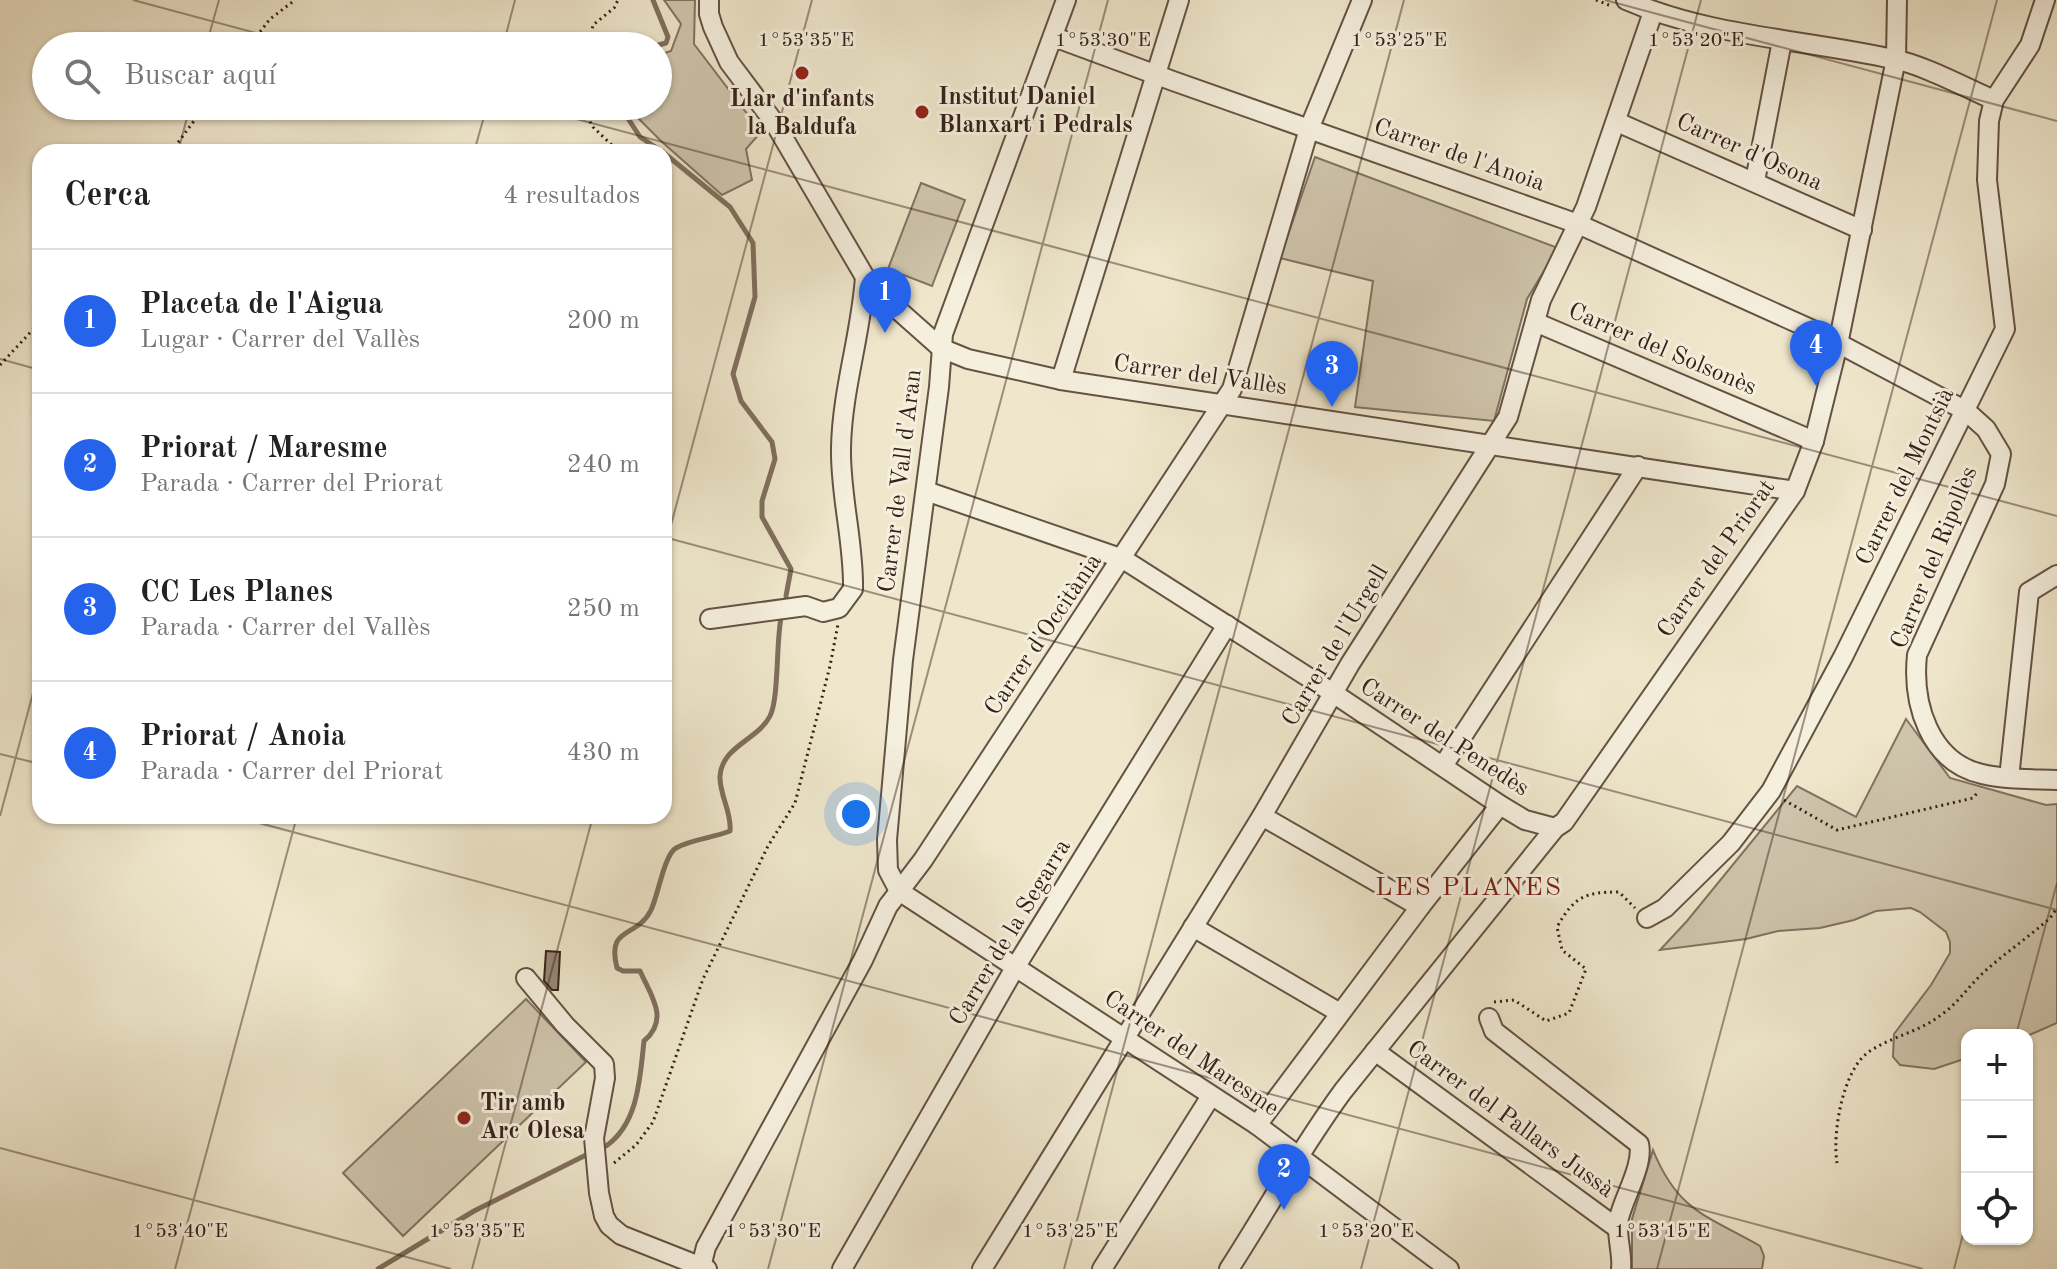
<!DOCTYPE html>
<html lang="es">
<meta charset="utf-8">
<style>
body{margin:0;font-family:"Old Standard TT",serif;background:#f2f2f2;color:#222}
.controls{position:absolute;right:24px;bottom:24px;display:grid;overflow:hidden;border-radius:16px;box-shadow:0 2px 6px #0004}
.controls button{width:72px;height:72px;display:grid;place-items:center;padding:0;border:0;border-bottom:2px solid #e0e0e0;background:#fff;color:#222;font:40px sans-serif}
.you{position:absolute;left:856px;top:814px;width:28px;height:28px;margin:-20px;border:6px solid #fff;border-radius:50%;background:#1a73e8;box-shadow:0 0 0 12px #1a73e833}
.badge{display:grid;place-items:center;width:52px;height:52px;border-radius:50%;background:#2563eb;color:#fff;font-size:26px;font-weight:700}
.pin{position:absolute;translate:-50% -66px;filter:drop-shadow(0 2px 4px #0008)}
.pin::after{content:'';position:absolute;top:42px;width:28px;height:24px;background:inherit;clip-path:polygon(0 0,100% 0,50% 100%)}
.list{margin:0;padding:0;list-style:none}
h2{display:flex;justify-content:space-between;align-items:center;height:104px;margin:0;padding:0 32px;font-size:34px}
h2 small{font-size:26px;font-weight:400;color:#767676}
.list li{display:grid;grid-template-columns:52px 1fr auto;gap:24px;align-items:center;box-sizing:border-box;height:144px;padding:0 32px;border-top:2px solid #e0e0e0}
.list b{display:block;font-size:30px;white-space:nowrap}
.list p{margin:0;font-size:26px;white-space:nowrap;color:#767676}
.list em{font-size:26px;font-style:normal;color:#767676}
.icon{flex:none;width:44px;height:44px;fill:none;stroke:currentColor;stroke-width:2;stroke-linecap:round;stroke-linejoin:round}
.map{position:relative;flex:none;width:2057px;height:1269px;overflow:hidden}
.search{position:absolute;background:#fff;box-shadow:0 2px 6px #0004;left:32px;top:32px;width:640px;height:88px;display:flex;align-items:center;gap:20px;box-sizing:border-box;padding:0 28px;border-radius:44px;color:#767676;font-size:30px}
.panel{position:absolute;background:#fff;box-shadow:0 2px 6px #0004;left:32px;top:144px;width:640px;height:680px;border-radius:24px}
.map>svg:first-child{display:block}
.green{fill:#cfc5ad;stroke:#827262;stroke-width:2}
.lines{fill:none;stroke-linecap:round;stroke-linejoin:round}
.stream{stroke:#7f6f5e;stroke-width:5}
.building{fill:#968775;stroke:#352017;stroke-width:2}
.minor-casing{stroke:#645244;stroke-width:22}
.path{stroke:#352017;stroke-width:3;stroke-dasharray:2 4;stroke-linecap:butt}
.minor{stroke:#f5efde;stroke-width:18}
.ticks{fill:none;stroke:#352017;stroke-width:2;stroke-opacity:0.45}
.poi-dot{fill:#8f2418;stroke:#f5efde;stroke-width:3}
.labels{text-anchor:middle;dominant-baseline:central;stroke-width:6;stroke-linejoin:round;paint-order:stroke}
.poi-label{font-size:24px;font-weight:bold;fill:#352017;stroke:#f5efde;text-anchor:start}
.street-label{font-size:24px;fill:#352017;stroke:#f5efde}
.neighbourhood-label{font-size:26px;letter-spacing:2px;fill:#7a1f14;stroke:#f5efde}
.ticks-label{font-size:20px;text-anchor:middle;fill:#352017;stroke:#f5efde;stroke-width:6;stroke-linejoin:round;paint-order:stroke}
</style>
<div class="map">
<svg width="2057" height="1269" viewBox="0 0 2057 1269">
<rect width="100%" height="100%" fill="#efe7cc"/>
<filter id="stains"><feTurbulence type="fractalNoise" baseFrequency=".0025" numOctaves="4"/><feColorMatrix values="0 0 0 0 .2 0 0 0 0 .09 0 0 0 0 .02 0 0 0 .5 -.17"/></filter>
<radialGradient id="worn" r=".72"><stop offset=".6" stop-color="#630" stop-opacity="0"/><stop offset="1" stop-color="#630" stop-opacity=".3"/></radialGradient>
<g class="green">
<polygon points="664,0 695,0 694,44 761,132 746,149 752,180 722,195 661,141 630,110 629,106 658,106 658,55 671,51 681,24"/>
<polygon points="1315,157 1558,248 1527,299 1494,421 1355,407 1373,281 1280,258"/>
<polygon points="921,183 965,200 932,286 888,269"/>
<polygon points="1906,719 1950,778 2046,805 2057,804 2057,1023 2027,1036 1967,1035 1967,1058 1934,1069 1900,1065 1893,1057 1894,1034 1931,985 1950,953 1950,942 1946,932 1920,912 1911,908 1876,911 1854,920 1820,928 1778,931 1746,939 1660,950 1687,921 1797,786 1856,817"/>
<polygon points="526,999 586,1062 403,1236 343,1173"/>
<path d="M1653,1150C1678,1212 1708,1216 1760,1246L1764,1256L1762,1269H1632V1219Z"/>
</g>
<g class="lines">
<g class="stream">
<polyline points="653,0 668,37 666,43 655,46"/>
<polyline points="627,46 634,46"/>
<polyline points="620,106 640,137 663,152"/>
<polyline points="664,153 730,207 753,243 755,297 733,374 741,401 772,442 775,459 762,501 762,517 791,569 786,596"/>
<path d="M606,1146C639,1123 640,1076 644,1041C670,1019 651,996 640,971H623L617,968C606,925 637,939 651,910C658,896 664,855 676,848C692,839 713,838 730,831C732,812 719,794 720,776C722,746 758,740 770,716C779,698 776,643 781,618"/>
<polyline points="378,1269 474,1211 586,1155"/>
</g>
</g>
<polygon class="building" points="546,951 560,952 558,990 552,990 544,981"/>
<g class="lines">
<defs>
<g id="minor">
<polyline points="709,0 709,14 713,27 729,62 774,122 865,277 879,293 941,348 968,359 1061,380 1795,491"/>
<path d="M1626,0C1710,37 1804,39 1893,59C1924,65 1964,87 1994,100"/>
<path d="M1054,37L1173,81L1578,224L1815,331L1966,411L1986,429L2001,454L1995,484L1917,655C1912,703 1929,762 1982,774C2006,780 2032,779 2057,780"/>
<polyline points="1617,122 1862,230"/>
<polyline points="1755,181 1782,41"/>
<polyline points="1535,322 1814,441"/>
<polyline points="1061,380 1179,0"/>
<polyline points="926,491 1123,559 1333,693 1500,805 1525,820 1555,828"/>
<path d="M710,619L806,606L823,612L839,608L853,589C854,542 840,495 841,448C842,390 861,335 865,277"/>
<polyline points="1443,766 1638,466"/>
<polyline points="2009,778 2029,592 2057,575"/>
<polyline points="1262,816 1420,907"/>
<polyline points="899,891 888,870 887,840 903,660 939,387 943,334 1066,0"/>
<polyline points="899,891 1257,1125 1449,1269"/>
<polyline points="1647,918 1665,908 1731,843 1771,791 1843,657 2005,329 1987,180 1989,121 1994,100 2030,45 2045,0"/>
<polyline points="1193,927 1340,1013"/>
<polyline points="526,978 565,1025 604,1064 605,1078 594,1138 599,1193 604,1216 609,1225 621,1235 707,1269"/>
<path d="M1489,1018L1494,1031L1639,1144C1644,1164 1624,1197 1619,1218C1615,1234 1623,1252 1621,1269"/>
<polyline points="1375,1051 1617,1228"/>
<polyline points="1257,1125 1420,907 1500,805"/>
<polyline points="701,1267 706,1247 863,960 888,906 923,860 1232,389 1309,129 1362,0"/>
<polyline points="842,1269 1016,966 1227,625"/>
<polyline points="982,1269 1262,816 1350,664 1508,417 1541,300 1586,207 1653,12"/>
<polyline points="1102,1269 1211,1096"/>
<path d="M1229,1269C1267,1210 1301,1148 1343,1091L1555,828L1564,822L1795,491L1814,441L1838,344L1896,59L1897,0"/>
</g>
</defs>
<use href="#minor" class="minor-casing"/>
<g class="path">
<polyline points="1596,0 1609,5"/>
<polyline points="249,46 270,19 295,0"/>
<polyline points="589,46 593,25 614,8 618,0"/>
<polyline points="581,106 593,127 619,152"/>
<polyline points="171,152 205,106"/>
<polyline points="0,365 40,322"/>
<polyline points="1784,800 1837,830 1973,798 1978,792"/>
<path d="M1494,1002L1514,1000L1546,1021L1569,1013L1586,969L1562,950L1557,927C1574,897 1584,892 1619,892L1635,908"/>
<polyline points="614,1163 636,1145 653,1122 703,979 768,846 795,803 830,666 838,624"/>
<path d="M1837,1163C1832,1133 1843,1068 1870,1051C1893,1036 1919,1032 1941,1015C1958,1003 1969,986 1984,972C2005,953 2029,937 2050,918L2057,908"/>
</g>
<use href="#minor" class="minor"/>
</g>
<path class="ticks" d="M133,0L304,46M1605,0L2057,121M206,46L219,0M503,46L515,0M528,106L2057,516M178,152L190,106M474,152L487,106M0,359L40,370M664,537L2057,910M664,551L812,0M0,754L40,764M0,816L40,667M233,816L1923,1269M2016,1035L2057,883M0,1148L451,1269M175,1269L297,816M472,1269L593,816M768,1269L1108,0M1064,1269L1404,0M1361,1269L1701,0M1657,1269L1997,0M1954,1269L1967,1219"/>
<g class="poi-dot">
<circle cx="802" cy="73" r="8"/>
<circle cx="922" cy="112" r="8"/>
<circle cx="464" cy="1118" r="8"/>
</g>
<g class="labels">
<g class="poi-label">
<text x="938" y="98">Institut Daniel<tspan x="938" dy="28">Blanxart i Pedrals</tspan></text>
<text x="802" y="100" text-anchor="middle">Llar d'infants<tspan x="802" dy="28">la Baldufa</tspan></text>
<text x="480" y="1104">Tir amb<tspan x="480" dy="28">Arc Olesa</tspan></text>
</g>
<g class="street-label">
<text transform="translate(1749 153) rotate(24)">Carrer d'Osona</text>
<text transform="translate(1459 156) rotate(19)">Carrer de l'Anoia</text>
<text transform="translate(1662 350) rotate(23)">Carrer del Solsonès</text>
<text transform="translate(1200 376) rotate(8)">Carrer del Vallès</text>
<text transform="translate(1906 477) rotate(-64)">Carrer del Montsià</text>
<text transform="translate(901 481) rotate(-83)">Carrer de Vall d'Aran</text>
<text transform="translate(1935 558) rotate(-68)">Carrer del Ripollès</text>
<text transform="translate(1717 559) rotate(-55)">Carrer del Priorat</text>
<text transform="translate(1044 635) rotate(-56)">Carrer d'Occitània</text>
<text transform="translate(1336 646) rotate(-59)">Carrer de l'Urgell</text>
<text transform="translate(1444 738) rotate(33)">Carrer del Penedès</text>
<text transform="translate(1011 933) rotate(-59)">Carrer de la Segarra</text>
<text transform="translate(1191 1054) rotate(34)">Carrer del Maresme</text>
<text transform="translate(1510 1120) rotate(36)">Carrer del Pallars Jussà</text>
</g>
<g class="neighbourhood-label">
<text x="1469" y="888">LES PLANES</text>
</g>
</g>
<g class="ticks-label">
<text x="806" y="46">1°53'35"E</text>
<text x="1103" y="46">1°53'30"E</text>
<text x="1399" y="46">1°53'25"E</text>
<text x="1696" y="46">1°53'20"E</text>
<text x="180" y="1237">1°53'40"E</text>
<text x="477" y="1237">1°53'35"E</text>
<text x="773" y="1237">1°53'30"E</text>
<text x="1070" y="1237">1°53'25"E</text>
<text x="1366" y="1237">1°53'20"E</text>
<text x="1662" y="1237">1°53'15"E</text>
</g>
<rect width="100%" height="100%" filter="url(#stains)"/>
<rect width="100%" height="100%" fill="url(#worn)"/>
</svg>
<div class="controls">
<button>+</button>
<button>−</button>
<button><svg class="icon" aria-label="locate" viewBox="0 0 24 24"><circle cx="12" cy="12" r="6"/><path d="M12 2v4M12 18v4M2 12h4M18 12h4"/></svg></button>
</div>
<div class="you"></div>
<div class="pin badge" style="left:885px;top:333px">1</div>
<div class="pin badge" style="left:1284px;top:1210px">2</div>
<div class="pin badge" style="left:1332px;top:407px">3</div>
<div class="pin badge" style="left:1816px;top:386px">4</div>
<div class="search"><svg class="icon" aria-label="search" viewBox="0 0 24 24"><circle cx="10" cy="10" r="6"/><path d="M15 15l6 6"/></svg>Buscar aquí</div>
<section class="panel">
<h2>Cerca<small>4 resultados</small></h2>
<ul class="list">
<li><span class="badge">1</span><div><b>Placeta de l'Aigua</b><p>Lugar · Carrer del Vallès</p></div><em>200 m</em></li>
<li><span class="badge">2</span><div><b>Priorat / Maresme</b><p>Parada · Carrer del Priorat</p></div><em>240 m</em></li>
<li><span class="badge">3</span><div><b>CC Les Planes</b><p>Parada · Carrer del Vallès</p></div><em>250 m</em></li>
<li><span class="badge">4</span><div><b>Priorat / Anoia</b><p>Parada · Carrer del Priorat</p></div><em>430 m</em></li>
</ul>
</section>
</div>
